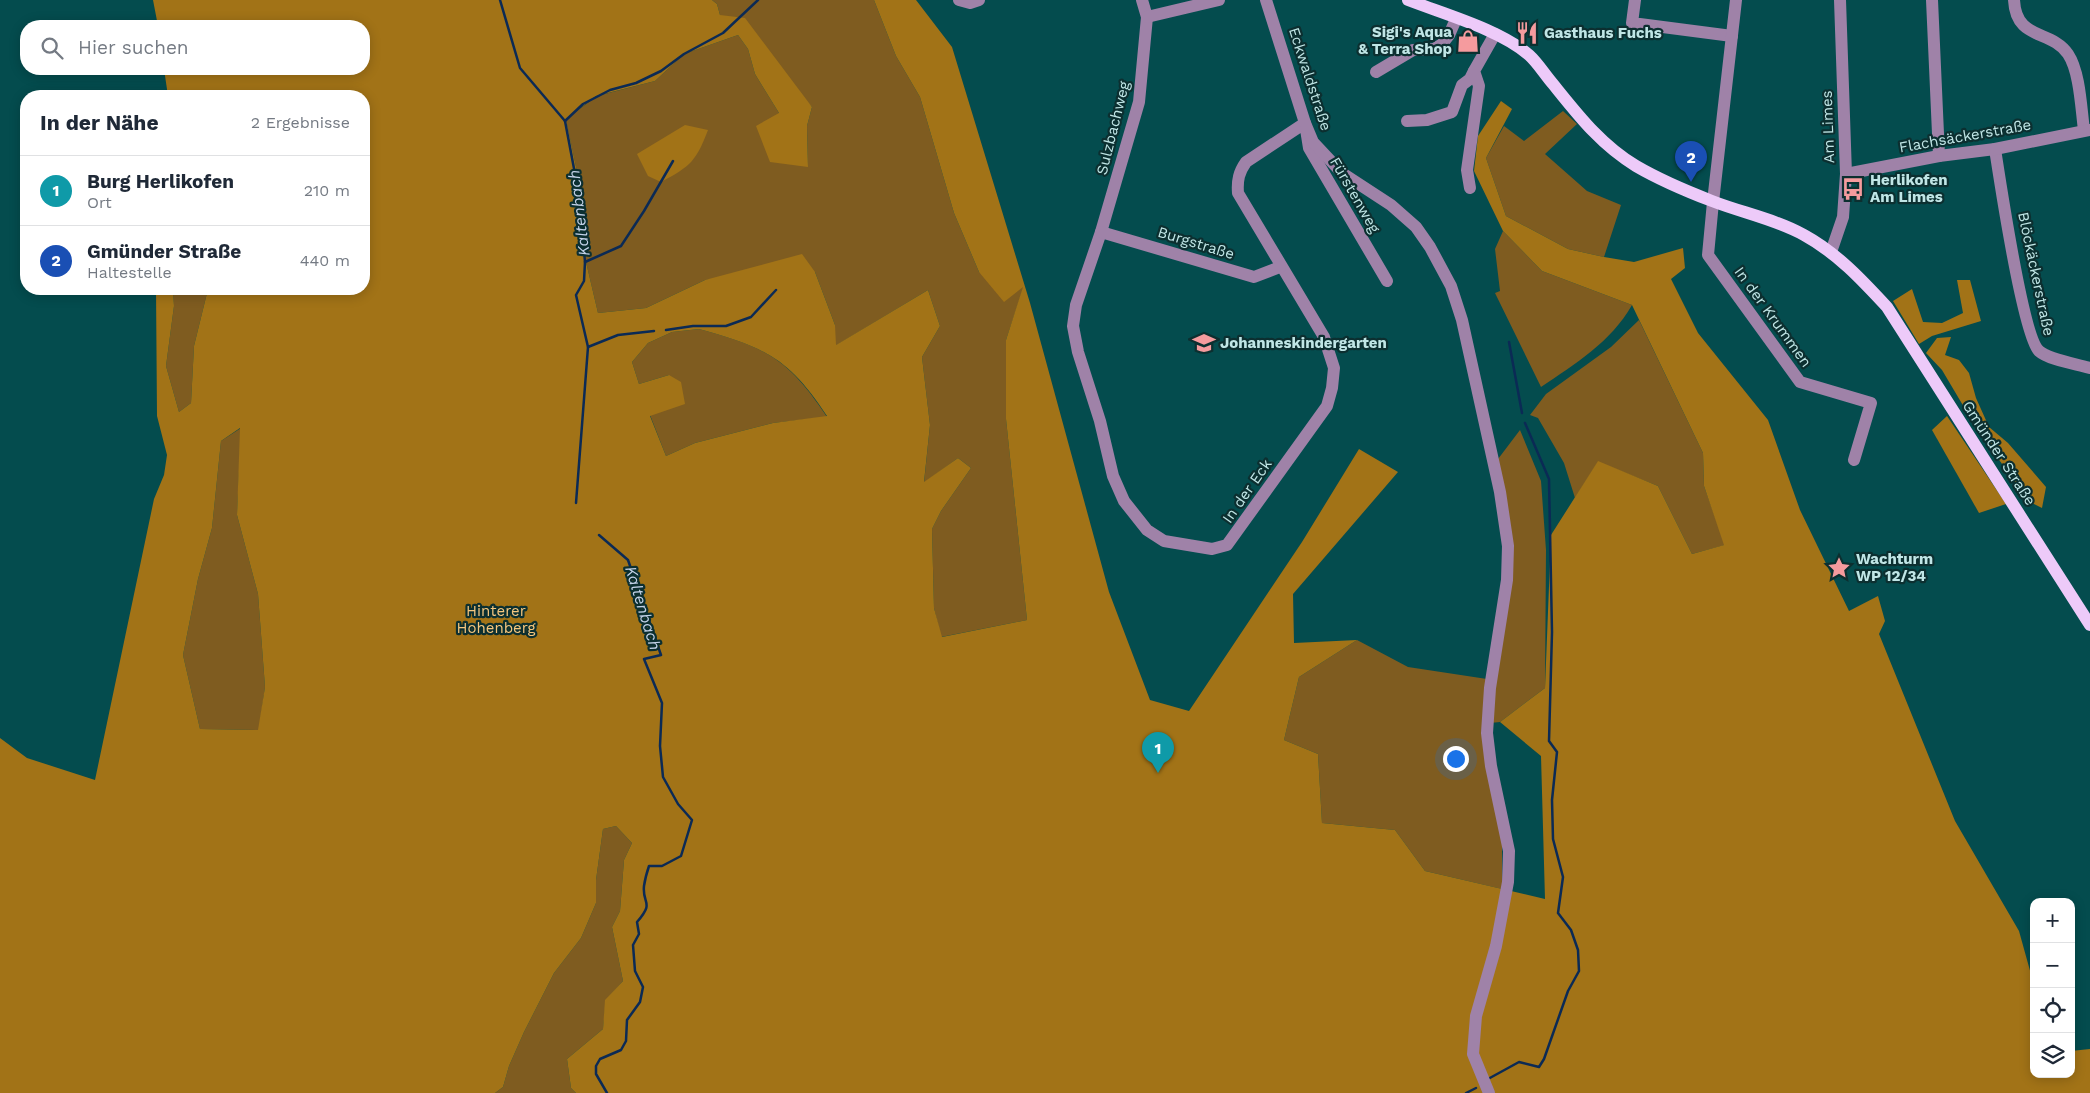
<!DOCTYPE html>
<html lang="de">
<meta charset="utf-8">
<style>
body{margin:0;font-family:"Work Sans",sans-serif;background:#f6f6f7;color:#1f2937}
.controls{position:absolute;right:15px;bottom:15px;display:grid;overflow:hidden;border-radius:10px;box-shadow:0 2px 12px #0003}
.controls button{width:45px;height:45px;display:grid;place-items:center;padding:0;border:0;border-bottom:1px solid #e0e1e3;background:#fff;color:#1f2937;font:25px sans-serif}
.you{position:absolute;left:1455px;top:758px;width:18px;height:18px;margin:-12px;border:4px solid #fff;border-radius:50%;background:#1a73e8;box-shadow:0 0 0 8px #1a73e833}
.badge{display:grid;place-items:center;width:32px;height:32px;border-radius:50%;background:#ea580c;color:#fff;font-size:16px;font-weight:700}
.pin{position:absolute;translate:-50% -41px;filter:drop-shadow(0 1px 2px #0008)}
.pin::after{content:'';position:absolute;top:26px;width:18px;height:15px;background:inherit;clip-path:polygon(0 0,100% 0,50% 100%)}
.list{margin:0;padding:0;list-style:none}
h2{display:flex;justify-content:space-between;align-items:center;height:65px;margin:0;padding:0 20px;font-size:21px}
h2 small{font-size:16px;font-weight:400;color:#747a83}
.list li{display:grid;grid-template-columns:32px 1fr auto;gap:15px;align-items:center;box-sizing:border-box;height:70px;padding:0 20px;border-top:1px solid #e0e1e3}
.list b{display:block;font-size:19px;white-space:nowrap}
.list p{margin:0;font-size:16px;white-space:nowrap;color:#747a83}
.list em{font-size:16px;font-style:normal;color:#747a83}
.icon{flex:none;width:28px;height:28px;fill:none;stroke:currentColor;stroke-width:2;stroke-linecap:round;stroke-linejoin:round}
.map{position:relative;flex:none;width:2090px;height:1093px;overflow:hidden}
.search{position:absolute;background:#fff;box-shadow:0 2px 12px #0003;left:20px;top:20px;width:350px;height:55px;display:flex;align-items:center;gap:12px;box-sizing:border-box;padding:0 18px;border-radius:20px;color:#747a83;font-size:19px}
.panel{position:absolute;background:#fff;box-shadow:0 2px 12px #0003;left:20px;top:90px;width:350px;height:205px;border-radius:20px}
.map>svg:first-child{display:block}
.green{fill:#7f5c20}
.forest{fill:#a27317;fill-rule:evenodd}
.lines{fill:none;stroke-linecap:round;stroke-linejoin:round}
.stream{stroke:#0b2a55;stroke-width:2.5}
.minor{stroke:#9f82a8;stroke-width:12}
.major{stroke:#edcaf9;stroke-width:12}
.labels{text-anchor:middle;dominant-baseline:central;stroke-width:4.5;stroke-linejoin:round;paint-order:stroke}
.poi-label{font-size:15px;font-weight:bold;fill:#c0e6e6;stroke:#0c2f30;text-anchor:start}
.street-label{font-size:15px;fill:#c0e6e6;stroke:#0c2f30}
.park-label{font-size:15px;fill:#f6c77f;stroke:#0c2f30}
.water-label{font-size:16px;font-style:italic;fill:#c3d2e8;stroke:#0c2f30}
</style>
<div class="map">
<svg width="2090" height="1093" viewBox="0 0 2090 1093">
<rect width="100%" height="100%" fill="#044c4e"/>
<g class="green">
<polygon points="712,0 874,0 896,56 920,97 954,213 979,272 1024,286 1006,340 1006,419 1027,620 941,637 934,608 932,529 941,511 971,468 958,458 924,483 930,425 922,357 940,326 928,290 835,346 835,325 815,272 705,280 646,308 598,313 586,262 580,186 566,119 597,96 655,81 684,54 738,35 748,49 755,74 779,113 808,167 807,126 812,107 720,15 717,4"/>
<polygon points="1563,111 1577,124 1545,154 1587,191 1621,205 1604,257 1568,249 1506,216 1486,158 1504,126 1524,141"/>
<path d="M1503,231L1542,271L1632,305C1611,342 1575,364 1541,387L1495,293L1500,291L1495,249Z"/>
<polygon points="173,289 208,289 194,346 191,403 179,412 166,366 174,306"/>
<polygon points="1639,320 1703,453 1704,486 1725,545 1692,554 1658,486 1598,462 1575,498 1564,463 1538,418 1530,415 1546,394 1611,347"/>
<path d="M699,329C765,347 788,358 827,417L773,423L695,443L666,456L650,415L669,375L639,384L632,362L648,343L672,332Z"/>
<polygon points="241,428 237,515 258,594 265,687 259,730 200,729 183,655 198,579 212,528 221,441"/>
<polygon points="1520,430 1541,481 1546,550 1545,688 1500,722 1490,723 1508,584 1495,463"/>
<polygon points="1357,640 1408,667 1487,679 1502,837 1502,889 1425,871 1395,830 1322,823 1318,754 1284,740 1299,677"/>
<polygon points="616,826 632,843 624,860 620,911 612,927 623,981 606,1000 603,1029 567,1059 571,1088 576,1093 495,1093 503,1087 509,1066 524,1032 554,973 581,938 596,903 596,880 603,829"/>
</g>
<g class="forest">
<path d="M153,0H712L717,4L720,15L745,18L812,107L807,126L808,167L770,162L756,126L779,113L755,74L748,49L738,35L684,54L655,81L596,96L566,119L580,186L586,262L598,313L646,308L705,280L802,254L815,272L835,325L836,345L928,290L940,326L922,357L930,425L924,482L958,458L971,468L941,511L932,529L934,608L942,637L1027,620L1006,419V340L1023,287L1004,302L979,272L954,213L920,97L896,56L874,0H916L952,47L1030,303L1109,592L1150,700L1189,711L1302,542L1359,449L1398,472L1293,594L1294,643L1357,640L1299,677L1284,740L1318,754L1322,823L1395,830L1425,871L1545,899L1541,756L1500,722L1545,688L1551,535L1598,461L1658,486L1692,554L1724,545L1704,486L1703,453L1632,305L1542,271L1503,231L1474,171L1478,136L1501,101L1512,109L1486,158L1506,216L1568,249L1604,257L1634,262L1683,248L1685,268L1671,279L1698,333L1768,420L1800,510L1849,611L1878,596L1885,621L1879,634L1955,821L2019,931L2034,985V1074H2071V1051L2090,1049V1093H576L571,1088L567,1059L603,1029L605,1000L623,981L612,927L620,911L624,860L632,843L616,826L603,829L596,880V903L581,938L554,973L524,1032L509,1066L503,1087L495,1093H0V738L27,758L95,780L154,499L164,475L167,455L157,416L156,289H173L174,306L166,366L179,412L191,403L194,346L208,289H364V96H168L164,69H364V26H158ZM699,329C764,347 789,358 827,416L773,423L695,443L666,456L650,416L685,404L681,382L669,375L639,384L632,362L648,343L672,332ZM240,428L237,515L258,594L265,687L258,730L200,729L183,655L198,579L212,528L221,441Z"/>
<path d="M685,125L708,130C696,161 691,166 661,182L648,176L637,154Z"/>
<polygon points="1957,280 1970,280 1981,321 1932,336 1919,344 1893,301 1912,289 1923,322 1942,323 1963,313"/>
<polygon points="1951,337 1945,355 1959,360 1969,373 1976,398 1989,427 2008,443 2046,487 2042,508 2028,501 1974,424 1942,370 1926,353 1937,338"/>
<polygon points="1947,416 2006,504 1979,513 1932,430"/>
</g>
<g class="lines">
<g class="stream">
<polyline points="500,0 520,68 565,121 579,195 585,262 584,281 576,295 588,347 576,503"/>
<polyline points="565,121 583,104 610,90 636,83 661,71 684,54 723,33 758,0"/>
<polyline points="585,262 621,246 644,211 673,161"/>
<polyline points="666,330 693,326 726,326 751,317 776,290"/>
<polyline points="1509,342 1522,413"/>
<polyline points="588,347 618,335 654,331"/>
<path d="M599,535L628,560L661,655L644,659L662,703L660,746L663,777L678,804L692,820L681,856L662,866H649C647,872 645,879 644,886C642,905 655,901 637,922L639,934L633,945L635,971L643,987L640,1002L627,1020L626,1041L621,1050L600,1059L596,1066V1074L607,1093"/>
<polyline points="1488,1079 1519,1062 1539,1067 1544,1059 1568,991 1579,971 1578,950 1571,930 1558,913 1563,877 1553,839 1552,800 1557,752 1549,741 1552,632 1549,479 1525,423"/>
<polyline points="1466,1093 1476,1088"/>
</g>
<g class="minor">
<polyline points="959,0 970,3 979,0"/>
<path d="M1142,0L1147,17L1139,102L1101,232L1076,305L1073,326L1078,352L1100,421L1113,476L1124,501L1147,530L1164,541L1212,549L1227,545L1327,406L1332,388L1334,368L1324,337L1238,193C1237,180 1239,172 1246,162L1305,123L1309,148L1387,281"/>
<polyline points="1266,0 1305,123 1313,142 1342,173 1391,205 1416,227 1430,247 1451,286 1462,320 1500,492 1508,546 1507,580 1490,688 1487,733 1491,766 1509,851 1508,882 1496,946 1476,1016 1473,1054 1489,1093"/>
<polyline points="1635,0 1632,23 1732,36"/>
<polyline points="1736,0 1713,202 1708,255 1800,382 1871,403 1854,460"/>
<polyline points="1932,0 1939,156"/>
<path d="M2014,0C2016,41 2051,29 2068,54C2080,72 2081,108 2084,130"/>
<polyline points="1147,17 1219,0"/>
<polyline points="1376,72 1413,50 1434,49 1442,44 1449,35 1456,19"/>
<polyline points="1407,121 1427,120 1452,112 1462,85 1470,79 1474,71"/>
<path d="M1995,149C2000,181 2023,336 2039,351C2049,360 2077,364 2090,368"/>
<polyline points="1846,174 1939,156 1995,149 2090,130"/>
<polyline points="1470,188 1467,170 1479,86 1474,71 1495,34"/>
<polyline points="1101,232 1254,277 1280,267"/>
<polyline points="1831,252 1843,217 1846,174 1840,0"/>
</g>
<path class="major" d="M1408,0C1444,14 1501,30 1529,55C1538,63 1545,75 1553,84C1578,115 1601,145 1636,166C1660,180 1686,191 1712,201C1743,213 1775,219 1804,235C1837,253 1862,280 1887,307L2090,625"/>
</g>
<defs>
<symbol id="restaurant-bare" viewBox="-9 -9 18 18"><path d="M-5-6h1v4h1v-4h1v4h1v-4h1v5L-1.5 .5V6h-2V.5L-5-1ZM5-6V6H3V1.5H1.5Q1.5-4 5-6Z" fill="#f59b9e" stroke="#0c2f30" stroke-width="2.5" paint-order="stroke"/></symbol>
<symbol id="shop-bare" viewBox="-9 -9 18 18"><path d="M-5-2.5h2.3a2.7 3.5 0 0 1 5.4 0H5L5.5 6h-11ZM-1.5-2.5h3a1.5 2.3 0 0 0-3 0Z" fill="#f59b9e" stroke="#0c2f30" stroke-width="2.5" paint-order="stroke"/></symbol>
<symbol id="bus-bare" viewBox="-9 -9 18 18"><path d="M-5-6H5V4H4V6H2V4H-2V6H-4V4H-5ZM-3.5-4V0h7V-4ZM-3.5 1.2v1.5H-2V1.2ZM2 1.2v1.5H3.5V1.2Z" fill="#f59b9e" stroke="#0c2f30" stroke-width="2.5" paint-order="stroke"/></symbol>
<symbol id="school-bare" viewBox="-9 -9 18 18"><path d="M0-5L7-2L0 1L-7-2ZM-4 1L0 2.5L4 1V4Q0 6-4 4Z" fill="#f59b9e" stroke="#0c2f30" stroke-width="2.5" paint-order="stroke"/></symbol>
<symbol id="sight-bare" viewBox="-9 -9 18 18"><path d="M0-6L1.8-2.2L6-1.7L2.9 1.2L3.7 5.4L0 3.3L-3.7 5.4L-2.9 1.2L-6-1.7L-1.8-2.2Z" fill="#f59b9e" stroke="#0c2f30" stroke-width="2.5" paint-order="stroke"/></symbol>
</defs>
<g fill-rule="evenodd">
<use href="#restaurant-bare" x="1511" y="17" width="32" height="32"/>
<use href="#shop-bare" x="1452" y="25" width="32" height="32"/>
<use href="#bus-bare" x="1837" y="173" width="32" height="32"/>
<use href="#school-bare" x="1188" y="327" width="32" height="32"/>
<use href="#sight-bare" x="1823" y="552" width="32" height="32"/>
</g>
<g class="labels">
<g class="poi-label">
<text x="1452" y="32" text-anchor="end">Sigi's Aqua<tspan x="1452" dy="17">&amp; Terra Shop</tspan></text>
<text x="1544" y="33">Gasthaus Fuchs</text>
<text x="1870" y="180">Herlikofen<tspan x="1870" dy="17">Am Limes</tspan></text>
<text x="1220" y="343">Johanneskindergarten</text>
<text x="1856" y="559">Wachturm<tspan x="1856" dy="17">WP 12/34</tspan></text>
</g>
<g class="street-label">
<text transform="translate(1310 79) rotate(72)">Eckwaldstraße</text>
<text transform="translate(1828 127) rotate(-92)">Am Limes</text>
<text transform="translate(1113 128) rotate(-76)">Sulzbachweg</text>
<text transform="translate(1965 136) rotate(-10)">Flachsäckerstraße</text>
<text transform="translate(1355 195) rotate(60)">Fürstenweg</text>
<text transform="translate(1196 243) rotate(17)">Burgstraße</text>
<text transform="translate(2036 274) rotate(78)">Blöckäckerstraße</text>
<text transform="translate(1773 317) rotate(54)">In der Krummen</text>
<text transform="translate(1999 453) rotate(57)">Gmünder Straße</text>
<text transform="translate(1247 491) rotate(-55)">In der Eck</text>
</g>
<g class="park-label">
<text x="496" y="611">Hinterer<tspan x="496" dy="17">Hohenberg</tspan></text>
</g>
<g class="water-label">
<text transform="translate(579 213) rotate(-97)">Kaltenbach</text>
<text transform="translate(643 608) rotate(73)">Kaltenbach</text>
</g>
</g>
</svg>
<div class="controls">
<button>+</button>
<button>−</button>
<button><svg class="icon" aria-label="locate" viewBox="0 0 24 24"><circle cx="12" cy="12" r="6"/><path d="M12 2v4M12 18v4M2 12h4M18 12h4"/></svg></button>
<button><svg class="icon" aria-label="layers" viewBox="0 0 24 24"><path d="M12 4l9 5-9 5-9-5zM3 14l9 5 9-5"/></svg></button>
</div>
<div class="you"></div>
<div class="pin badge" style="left:1158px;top:773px;background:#0f9aa8">1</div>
<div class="pin badge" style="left:1691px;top:182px;background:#1a4fb4">2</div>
<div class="search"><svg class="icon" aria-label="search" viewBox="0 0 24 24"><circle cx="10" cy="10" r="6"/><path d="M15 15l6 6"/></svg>Hier suchen</div>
<section class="panel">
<h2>In der Nähe<small>2 Ergebnisse</small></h2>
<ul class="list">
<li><span class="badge" style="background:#0f9aa8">1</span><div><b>Burg Herlikofen</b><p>Ort</p></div><em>210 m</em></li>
<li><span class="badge" style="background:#1a4fb4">2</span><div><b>Gmünder Straße</b><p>Haltestelle</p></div><em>440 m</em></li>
</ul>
</section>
</div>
